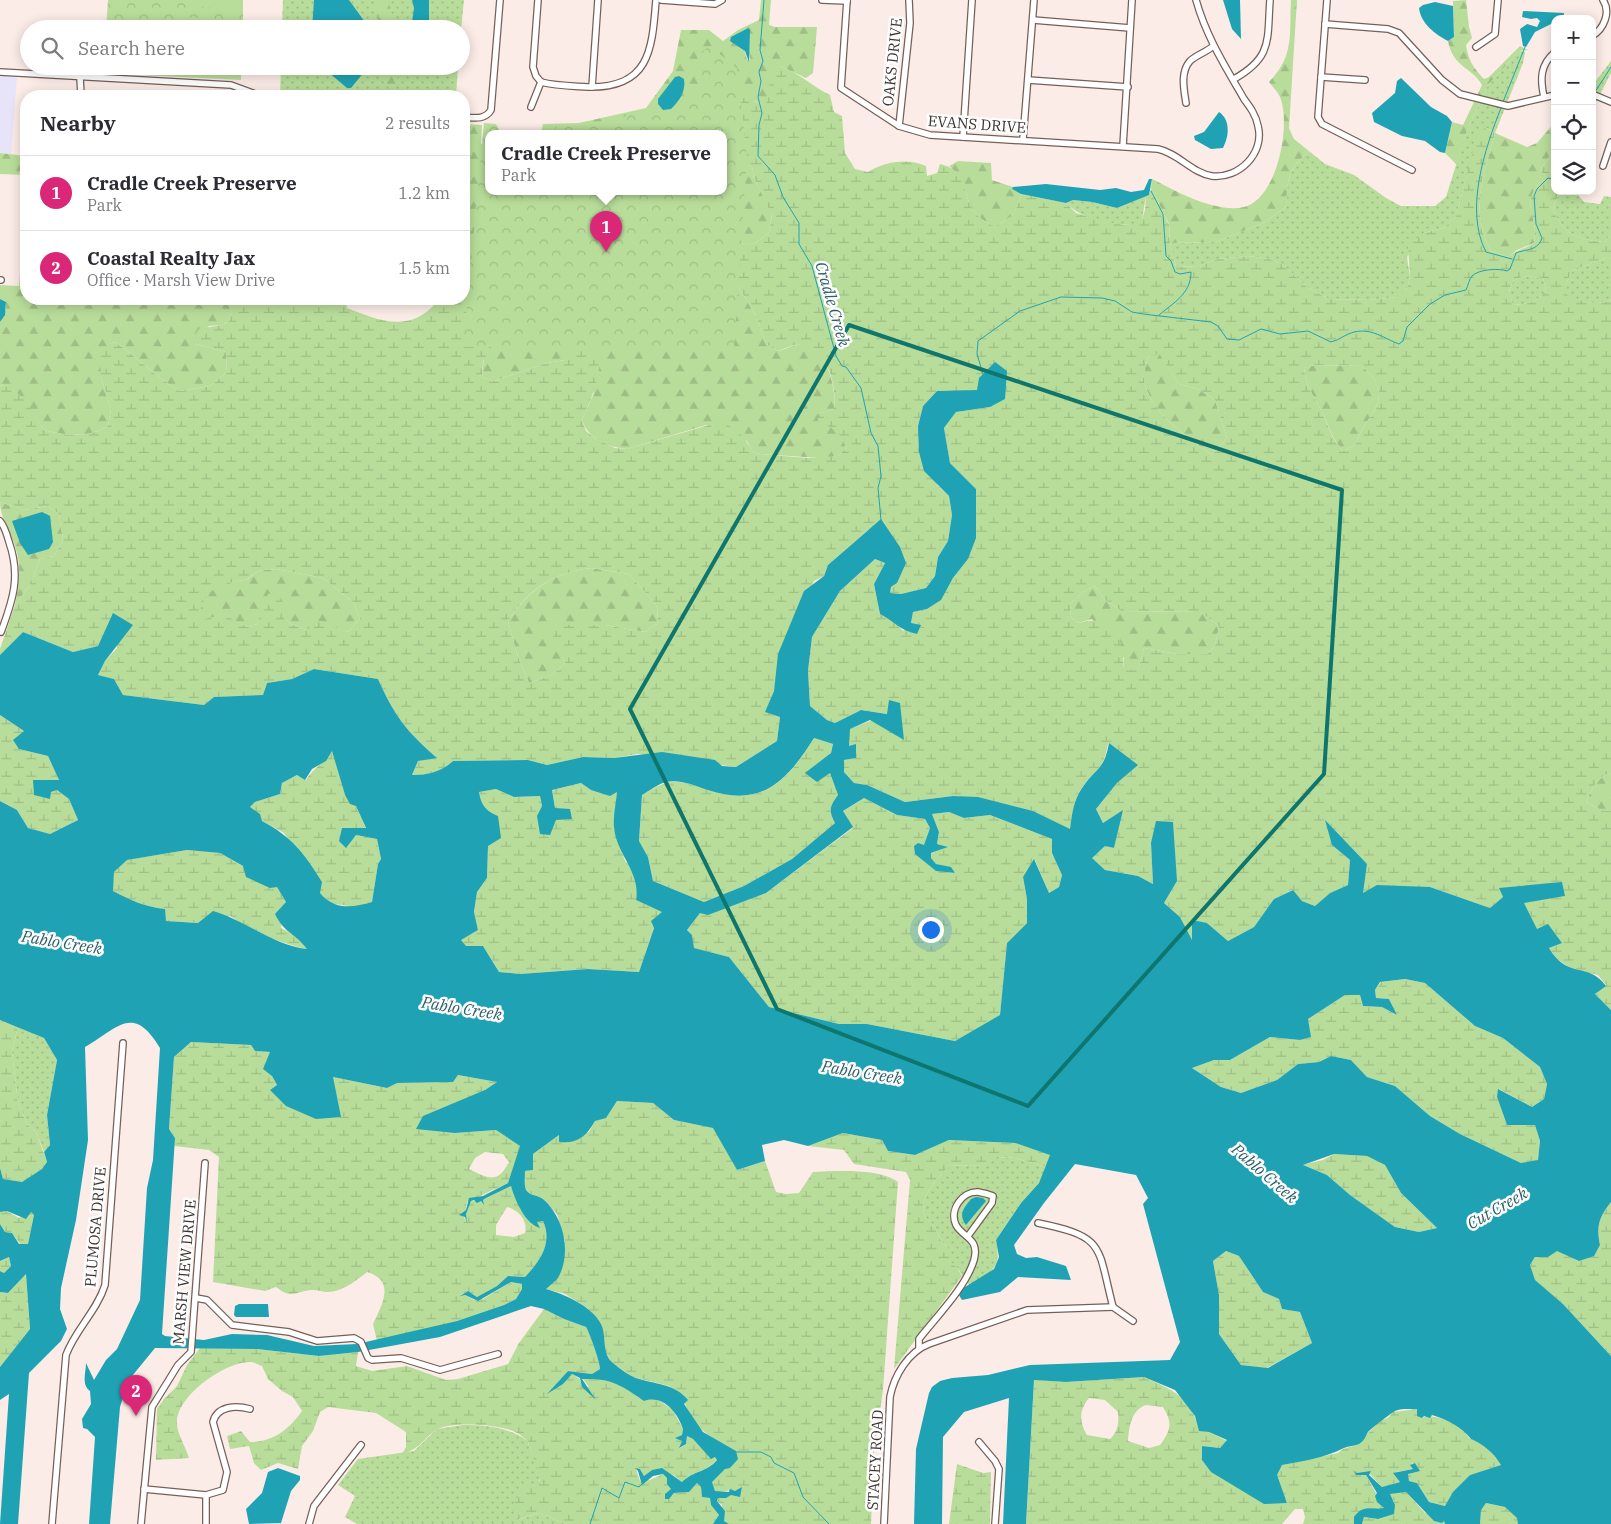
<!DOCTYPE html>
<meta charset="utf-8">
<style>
body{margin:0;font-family:"IBM Plex Serif",serif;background:#f7f7f7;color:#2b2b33}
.controls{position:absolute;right:15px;top:15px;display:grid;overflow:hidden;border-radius:10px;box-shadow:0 2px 12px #0003}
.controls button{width:45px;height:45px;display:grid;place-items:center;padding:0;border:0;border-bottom:1px solid #e1e1e2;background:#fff;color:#2b2b33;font:25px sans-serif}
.you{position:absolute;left:930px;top:929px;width:18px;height:18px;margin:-12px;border:4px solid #fff;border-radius:50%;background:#1a73e8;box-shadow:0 0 0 8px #1a73e833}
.badge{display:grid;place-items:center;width:32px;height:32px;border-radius:50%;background:#db2777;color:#fff;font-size:16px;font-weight:700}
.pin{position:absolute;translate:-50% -41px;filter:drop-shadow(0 1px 2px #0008)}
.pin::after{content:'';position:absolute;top:26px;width:18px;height:15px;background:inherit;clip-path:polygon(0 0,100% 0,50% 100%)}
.popup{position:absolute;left:485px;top:130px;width:242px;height:65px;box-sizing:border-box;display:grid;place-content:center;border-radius:10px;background:#fff;filter:drop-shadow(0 1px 4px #0005);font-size:16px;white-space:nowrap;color:#7c7c81}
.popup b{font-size:19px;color:#2b2b33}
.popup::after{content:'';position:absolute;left:50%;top:100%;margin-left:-10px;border:10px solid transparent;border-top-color:#fff}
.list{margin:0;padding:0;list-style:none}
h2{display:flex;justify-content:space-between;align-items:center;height:65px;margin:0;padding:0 20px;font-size:21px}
h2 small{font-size:16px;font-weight:400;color:#7c7c81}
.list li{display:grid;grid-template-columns:32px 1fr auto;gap:15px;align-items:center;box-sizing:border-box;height:75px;padding:0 20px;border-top:1px solid #e1e1e2}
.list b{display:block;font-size:19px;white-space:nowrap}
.list p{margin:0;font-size:16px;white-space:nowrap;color:#7c7c81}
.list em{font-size:16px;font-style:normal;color:#7c7c81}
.icon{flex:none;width:28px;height:28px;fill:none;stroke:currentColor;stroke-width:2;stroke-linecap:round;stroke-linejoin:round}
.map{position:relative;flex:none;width:1611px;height:1524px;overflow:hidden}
.search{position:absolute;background:#fff;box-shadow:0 2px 12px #0003;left:20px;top:20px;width:450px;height:55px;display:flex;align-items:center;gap:12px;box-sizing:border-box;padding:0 18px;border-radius:28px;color:#7c7c81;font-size:19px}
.panel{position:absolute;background:#fff;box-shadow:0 2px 12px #0003;left:20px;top:90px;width:450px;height:215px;border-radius:20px}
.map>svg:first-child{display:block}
.education{fill:#e7e3f9}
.grass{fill:url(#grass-dots)}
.forest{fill:url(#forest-firs);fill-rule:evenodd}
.wetland{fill:url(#wetland-marsh);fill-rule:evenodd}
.park{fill:url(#park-crowns)}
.garden{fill:#b8dd9a}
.water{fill:#1fa3b4;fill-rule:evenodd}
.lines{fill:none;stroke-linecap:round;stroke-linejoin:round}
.stream{stroke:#1fa3b4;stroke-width:1}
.minor-casing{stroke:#756058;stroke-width:8}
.minor{stroke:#fff;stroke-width:5.5}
.marked{fill:none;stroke:#0f766e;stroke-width:4;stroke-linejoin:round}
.labels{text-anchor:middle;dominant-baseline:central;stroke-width:5;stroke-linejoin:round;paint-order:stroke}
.street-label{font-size:15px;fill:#3d3430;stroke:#fdfdfd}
.water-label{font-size:16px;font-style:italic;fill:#2d5f66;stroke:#fdfdfd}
</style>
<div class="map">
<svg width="1611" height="1524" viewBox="0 0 1611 1524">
<defs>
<pattern id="grass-dots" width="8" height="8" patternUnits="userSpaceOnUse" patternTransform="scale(1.25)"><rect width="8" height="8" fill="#b8dd9a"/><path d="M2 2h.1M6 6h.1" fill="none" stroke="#9fbe85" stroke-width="1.8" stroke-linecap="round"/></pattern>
<pattern id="forest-firs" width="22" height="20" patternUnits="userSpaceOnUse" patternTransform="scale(1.25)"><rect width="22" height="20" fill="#b8dd9a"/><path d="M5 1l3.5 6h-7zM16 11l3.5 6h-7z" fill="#9fbe85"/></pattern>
<pattern id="wetland-marsh" width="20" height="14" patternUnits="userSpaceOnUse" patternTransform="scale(1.25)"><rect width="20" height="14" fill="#b8dd9a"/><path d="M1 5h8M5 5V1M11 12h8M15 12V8" fill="none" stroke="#9fbe85"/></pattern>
<pattern id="park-crowns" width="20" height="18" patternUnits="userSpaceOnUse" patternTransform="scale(1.25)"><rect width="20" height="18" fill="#b8dd9a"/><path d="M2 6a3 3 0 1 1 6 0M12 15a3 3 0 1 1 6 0" fill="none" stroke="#9fbe85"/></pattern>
</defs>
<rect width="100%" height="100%" fill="#fcece7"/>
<polygon class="education" points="0,75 17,76 11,154 0,153"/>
<g class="grass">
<polygon points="283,0 464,0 461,29 282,29"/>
<path d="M1519,51L1525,52L1523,63L1495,133L1487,128L1466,178L1456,217L1443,228L1424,233L1407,257L1410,277L1407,288L1397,297L1370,300L1329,299L1307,287L1282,264L1270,259L1248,256L1217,259L1199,266L1176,267L1170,243L1215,242L1264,223L1287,206C1286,180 1289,168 1309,151L1325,164L1354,175L1386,198L1401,206H1435L1446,197L1467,130L1488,85Z"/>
<polygon points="1611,61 1611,73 1592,110 1592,86"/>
<polygon points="281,66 458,66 456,96 280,96"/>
<path d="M1560,191H1575L1584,202L1600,204L1604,196L1611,197V233L1605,242C1578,239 1563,236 1553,208Z"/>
<path d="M1146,196L1141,225C1116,226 1084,221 1066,203L1073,200L1092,202L1117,208Z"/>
<path d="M1606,258L1611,259V300C1596,306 1581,302 1567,296V282L1572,271Z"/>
<path d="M1524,276L1543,278L1546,290C1537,303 1528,304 1513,305L1509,292L1513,281Z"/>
<polygon points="18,1027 44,1038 57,1060 47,1115 50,1145 44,1152 36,1132 28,1125 18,1103 12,1051"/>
<path d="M996,1157L1015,1158L1046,1167L1039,1183L1021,1203L996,1240C1002,1270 992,1271 969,1285L956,1266L948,1261V1248C940,1241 940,1237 935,1228C933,1224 927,1221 925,1216C917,1197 939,1178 950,1165L982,1166Z"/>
<path d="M463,1425C487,1425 508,1427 528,1441C530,1455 537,1460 540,1470C543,1486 525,1507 518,1520L538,1513L567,1524H357L345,1517L355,1496L338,1485L358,1459L414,1451L437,1429Z"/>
</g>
<g class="forest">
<polygon points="374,0 388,0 396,29 380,29"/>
<path d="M761,0H771L769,25L775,27H817L813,73L806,78L780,66L767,106L755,101L666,133H541L543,124L579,123L646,108L673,71L681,30H709L723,41L738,30L759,20ZM746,29L750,60L747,59L739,33Z"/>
<path d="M1291,0H1297L1289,128L1294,139L1309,151C1289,168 1286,180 1287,206L1264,223L1215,242L1170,243L1169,224L1151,189L1152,179C1178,192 1209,210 1239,208C1276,206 1292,126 1280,97C1278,92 1272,86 1269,82C1295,55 1289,35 1291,0Z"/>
<path d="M1466,0L1469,27L1472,38L1466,45C1468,60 1474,69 1484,79L1489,77L1520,46L1528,50L1519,51L1488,85L1467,130L1457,165L1445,153L1452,122L1463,125L1482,85C1472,67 1453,68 1448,41L1454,37L1453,1Z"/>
<polygon points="383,66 399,66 397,86 388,87 384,80"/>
<path d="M1555,122V148L1540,170L1545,176C1516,208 1540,210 1534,243L1517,250L1508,257L1491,251C1469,210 1484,175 1495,133L1527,147L1537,143Z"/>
<path d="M464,124L482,125L481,144L488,143V191L734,279L756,316L766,344L778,351C784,350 790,346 797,345C826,341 837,388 834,409L818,414L843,437L846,448L838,456L821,458L760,454L753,452L747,441L706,425L627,449C608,447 589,440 582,420L594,393L565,360L547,363L494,381L482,377L486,334L480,294L464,270Z"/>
<polygon points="0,153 26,156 26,175 0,174"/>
<path d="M958,161L991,163L992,180L1013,187V189L1021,194C1016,214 1014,217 995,226C958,212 975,187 949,166Z"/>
<path d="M744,162L752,167L754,178L772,214L769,232C757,243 751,248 735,241Z"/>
<path d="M26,197V299H225L232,312L229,321L222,325L209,326L192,343L226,352L227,372L210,386L180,391C156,378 138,357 115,342L109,344L101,377L111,409L108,426C90,438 64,436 44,430L36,418L4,386L0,385V322L6,309V302L0,299V285L19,286Z"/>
<path d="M1159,353L1179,384L1198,389L1215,400L1227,438L1212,455C1188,438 1148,411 1144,379C1143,372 1146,364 1148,357Z"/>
<path d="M1315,365L1362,366C1399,400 1366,412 1356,444L1343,451C1331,437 1330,428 1322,412C1313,394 1307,390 1304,368Z"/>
<path d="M0,502L24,510L48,506L59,514L63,540L54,556L40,559L30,585L15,605C19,584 22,567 15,546C10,531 0,518 0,502Z"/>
<path d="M591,568L629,574L658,607L657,624L645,632L605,625H557L552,632L565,663L552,675L529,683L517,654L508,621C530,589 552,573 591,568Z"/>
<path d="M276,569L323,578L354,603L360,619L348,632L336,628L306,630L291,624L284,618L262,614L257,624L247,627L235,621L196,623C205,590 210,585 244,580C249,579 252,575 257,572C262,569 270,570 276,569Z"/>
<polygon points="1095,586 1104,599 1121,611 1200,612 1219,626 1215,646 1207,654 1177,654 1144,648 1138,670 1124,670 1124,658 1092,619 1078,623 1071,617 1070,604 1083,592"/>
<path d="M1611,773V811L1601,810L1586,802C1591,791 1598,775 1611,773Z"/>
</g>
<g class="wetland">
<path d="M780,66C801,74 810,85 830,95L834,112L842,116L845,153L855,169L868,172C886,161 907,158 926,166L927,176L937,173L940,164C979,173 952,210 995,226C1013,217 1016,214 1021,194L1066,203L1076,213L1106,222L1125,225H1140L1145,210L1146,196L1149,195L1151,189L1169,225L1170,243L1176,267L1199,266L1217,259L1248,256L1270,259L1282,264L1307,287L1329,299L1370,300L1396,297L1407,288L1410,277L1408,245L1424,233L1443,228L1456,217L1478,130L1487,128L1495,133C1484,175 1469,210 1491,251L1508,257C1516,250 1525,249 1534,243C1540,210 1516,208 1545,176L1540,170L1555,148V191H1560L1553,208C1563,236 1578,239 1605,242L1611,233V259L1606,258L1572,271L1567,282V295C1581,302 1596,306 1611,300V773C1598,775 1591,791 1586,802L1601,810L1611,811V1010L1595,994L1606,985L1598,975C1577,970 1561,968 1549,948L1561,943L1537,930L1523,902L1565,896L1500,888L1503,897L1490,908L1430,887L1362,893L1367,864L1332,845L1350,860L1348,885L1330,893L1315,906L1302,901L1292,890L1274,899L1254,927L1228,941L1207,923L1192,941L1180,917L1164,903L1177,881L1151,843L1153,884L1138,876L1105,870L1091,858L1105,846L1114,848L1122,811L1103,823L1096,809L1117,783L1137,765L1108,743C1104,771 1095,768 1081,789C1073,801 1072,816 1070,830L1033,811L953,796L905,802L867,785L854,783L844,772V760L856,758L849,746V729L888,714L861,710L835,723L827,720L810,706L808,671L812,637L840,591L875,559L885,563L874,584L880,614L895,622L903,631L911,623L913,612L927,609L940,600L953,578L968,559L976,489L950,463L944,428L956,412L990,407L977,391H937L923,406L918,426L937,485L949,496L952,515L948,541L938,557L935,576L926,588L901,594L890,593L891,587L897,583L868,530L828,565L824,576L814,581L777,673L774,691L766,712L780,717L777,741L736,767L638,754L614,758L583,757L547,765L528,760L453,761C441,772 428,775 412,775L418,761L436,757C406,731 394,715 378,679L314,669L292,679L267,683L263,695L214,697L204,705L123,695L114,679L98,675L105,661L117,648L114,613L98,646L73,652L23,632L0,655V649L15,605L30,585L40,559L54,556L63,540L59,514L48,506L24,510L0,502V385C25,391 31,411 44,430C64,436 90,438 108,426L111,409L101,377L100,352L109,344L115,342C138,357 156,378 180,391L210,386L227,372L226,352L192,343L198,329L222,325L229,321L232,312L225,299H345L347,308C378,320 408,333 434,305L432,299H464V270L480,294L486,334L491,348L483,361L482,377L494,381L547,363L565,360L587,347L601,353C599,378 593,397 582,420L586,431L596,439L615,448L627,449L719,422C735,426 745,437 753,452L760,454L808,458L838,456L846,448C842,433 832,427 818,421V414L834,409C837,385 828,349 800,345C794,344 784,349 778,351L766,344L756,316L734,279L724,191L729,99L745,98L766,105L772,69ZM744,163L752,167L754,178L772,215L769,232C757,243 751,248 735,241ZM1524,276L1543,278L1546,290C1537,303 1528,304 1513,305L1509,291L1513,281ZM1159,354L1179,384L1198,389L1215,400L1227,438L1212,455C1188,438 1148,411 1144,379C1143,372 1146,364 1148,357ZM1315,365L1362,366C1399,400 1366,412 1356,444L1343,451C1330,436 1330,429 1322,412C1313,394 1307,390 1304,368ZM591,568L629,574L658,607L657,624L645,632L605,625H557L551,632L565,663L552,675L529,683L517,654L508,621C530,588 553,573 591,568ZM276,569L323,578L354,603L360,619L348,632L320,621L306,630L291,624L284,618L286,607L277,592L268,594L257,624L247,627C222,613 223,613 197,622C205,590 211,586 244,580C249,579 253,574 257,572C262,569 270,570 276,569ZM1095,586L1104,599L1121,611L1200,612L1219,626L1215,646L1207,654H1177L1144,648L1138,670H1124C1123,639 1117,612 1078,623L1071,617L1070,604L1083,592Z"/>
<polygon points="0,715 24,731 19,749 48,756 59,780 33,780 51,792 57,790 69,799 78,820 50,834 28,828 17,810 0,801"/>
<path d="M814,738L833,744L831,753L822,761L830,773L838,795C830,806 828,810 835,823L792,859L744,886L704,902L653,881L648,857L639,841L642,795C649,791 658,785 666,783C679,779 694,785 707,789C761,809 787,782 814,738Z"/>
<path d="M332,750L345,795L356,806L366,829L356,835L377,839L381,859L378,864L372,902L355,907L328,903L320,893L284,833L262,821L250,807L255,802L280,794L282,783L297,775L306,780C314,767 324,764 332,750Z"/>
<path d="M581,783L591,790L617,792L614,828L625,861L632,868L638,889L636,900L663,912L654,927L639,972L588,969L520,974L499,972L483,946H466L460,940L478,930L474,913L477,892L487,878L488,846L498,816C486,811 481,805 479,792L496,789L514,797L540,796L542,806L556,819H571L555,808L552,790Z"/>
<path d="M864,798L897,815L925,819L930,828L921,857C928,868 942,873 955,873C946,867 932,866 930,854L947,847L937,844L939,832L932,814L949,812L964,818L990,815L1052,839V853L1062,875L1059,887L1049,893L1035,860L1023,877L1027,899V923L1007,943L1000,1016L955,1041L867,1024H839L769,1007L729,957L693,948L692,935L687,930L700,913L766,893L853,828L842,812Z"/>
<path d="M187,850L220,853L277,886L286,902L281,928L298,937L307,949C281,944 252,930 230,916L199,923L165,921V909C145,907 130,900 112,891L114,872L126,860Z"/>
<polygon points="1405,979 1425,983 1475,1026 1503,1038 1540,1067 1547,1084 1544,1099 1532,1107 1499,1089 1497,1097 1507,1125 1535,1125 1540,1141 1538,1161 1521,1163 1460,1134 1430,1116 1395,1086 1367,1077 1351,1060 1331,1056 1319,1062 1298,1064 1277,1080 1241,1093 1221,1087 1192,1068 1214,1060 1230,1060 1270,1037 1300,1040 1310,1037 1308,1019 1345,995 1360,995 1363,1006 1382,1007 1397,1015 1389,999 1376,998 1375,990 1381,982"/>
<polygon points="0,1020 18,1027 12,1051 18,1103 28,1125 36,1132 47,1162 42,1169 22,1183 3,1179 0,1168"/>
<path d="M191,1042L251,1045L255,1051L270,1052L272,1076L277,1085L270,1090L333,1077L387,1088L396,1083L452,1082L458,1075L497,1082L485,1090L455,1133L496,1130L521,1146L508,1183L467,1202L466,1210L461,1213L467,1222L465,1214L471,1201H481L483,1204V1200L486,1198L511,1186L521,1210L533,1224L539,1220L543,1221C553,1243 540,1261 525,1277L508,1276L497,1286L477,1297L468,1291L461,1295H465L474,1300L483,1299L511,1282L522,1284V1289L516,1299L504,1305L457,1321L377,1341L373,1324C381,1306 397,1281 367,1272C357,1280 342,1292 328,1292C323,1292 318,1290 313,1290C295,1291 292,1300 276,1287L265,1291L213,1282L219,1157L209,1150L174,1146L175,1138L169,1129L174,1057ZM485,1152L503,1154L509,1162C497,1185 488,1178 469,1169L475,1158ZM507,1207C519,1210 528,1221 525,1233L514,1237L496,1235V1225Z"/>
<path d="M617,1101L653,1103L674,1120L714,1128L737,1170L765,1161L776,1192L786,1194L799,1193L813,1172C836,1171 879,1168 898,1182L883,1390L874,1452L871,1524H729L724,1521L722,1505L717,1501L718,1498L740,1493L742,1488L735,1492L733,1490L719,1492L715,1491L711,1482L726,1468L715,1439C700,1431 684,1413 684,1395L669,1386L633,1377L612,1363L604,1349L601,1324L587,1308L565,1294L546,1289L565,1241L557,1214L542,1198L528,1193L525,1188V1171L533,1170V1154L559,1135L589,1132L595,1121L606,1117Z"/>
<path d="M843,1133L882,1140L888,1151L915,1155L949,1140L1015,1143L1051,1155L1046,1167L1015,1158L997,1157L982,1166L950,1165C939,1178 917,1197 925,1216C927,1221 933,1224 935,1228C940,1237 940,1241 948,1248V1261L956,1266L962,1276L894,1369L910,1180L906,1172L854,1164L844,1150L808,1146Z"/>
<polygon points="1334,1154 1367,1156 1385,1165 1401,1193 1437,1228 1419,1232 1395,1227 1350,1195 1327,1175 1302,1165 1323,1160"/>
<path d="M1611,1202V1356L1563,1304L1534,1280L1530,1265L1535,1257H1548L1557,1250L1579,1261L1600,1245C1596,1226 1599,1217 1611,1202Z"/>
<polygon points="7,1211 19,1218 31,1212 34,1215 28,1244 20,1244 12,1233 5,1232 0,1224 0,1212"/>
<polygon points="1226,1251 1239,1256 1263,1292 1279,1299 1282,1309 1300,1312 1312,1343 1267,1368 1241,1365 1219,1334 1219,1295 1213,1261"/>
<polygon points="9,1257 11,1266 4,1273 0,1271 0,1261"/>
<polygon points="26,1274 30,1329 0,1367 0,1292 8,1293"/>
<path d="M544,1309L564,1319L586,1327C590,1334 600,1361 600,1369L592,1374L568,1371L549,1392L562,1384L572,1374L580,1379L582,1387H589L582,1378H605L630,1389L639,1398L656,1399L663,1403L673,1410L683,1429L682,1435L678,1437L682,1441L680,1448L686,1444L687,1436L693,1439L711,1458L715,1457L717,1459C707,1472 693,1471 682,1482L673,1475L652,1470L644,1476L640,1469H636L640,1481L650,1480L663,1474L667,1478L671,1489L668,1493L672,1496L674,1493C685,1493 691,1491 697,1483L701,1486L702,1497L710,1498L711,1505L719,1515L715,1524H567L538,1513L517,1520L512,1508L523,1487L540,1481C540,1466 530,1456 528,1441C524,1438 520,1434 515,1432C500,1424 450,1421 436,1430C422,1440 420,1449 402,1454L406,1447V1432L376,1413L328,1407L320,1412L313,1431L302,1446L298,1469L278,1463L261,1470L254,1463L249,1446L230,1449L227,1436L241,1431L250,1442C274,1442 289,1429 302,1411L293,1397L282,1391L268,1379L262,1366C259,1365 254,1362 251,1362C226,1361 178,1395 177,1421C176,1433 186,1447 189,1458L156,1460L157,1409L164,1399L177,1386L187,1365L200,1348L257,1349L319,1356L358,1352L356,1366L372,1371L407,1366L446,1380L458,1379L508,1364L519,1343Z"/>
<path d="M1144,1377C1173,1390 1191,1397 1199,1430L1209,1432L1227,1441L1220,1448L1202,1446V1460L1212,1472L1287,1503L1276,1475L1282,1465L1338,1453L1343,1449L1356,1445L1380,1421L1388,1418L1393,1412L1417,1409L1422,1418C1433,1412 1463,1425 1469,1438C1482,1442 1495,1454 1501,1465L1470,1475L1446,1506L1429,1502L1417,1483L1409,1481L1407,1474L1419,1470L1415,1463L1411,1464L1413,1469L1396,1472L1401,1482C1393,1483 1389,1486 1382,1487L1368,1472L1356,1473L1366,1475L1384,1508C1369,1509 1357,1505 1354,1524H1303L1305,1517L1303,1509H1295L1282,1524H1026L1034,1380L1066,1382ZM1089,1398L1105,1400L1118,1412C1119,1422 1118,1432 1110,1439L1087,1435C1079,1422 1079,1410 1089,1398ZM1146,1405L1163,1407C1173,1424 1171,1430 1160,1445L1149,1448L1128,1441C1129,1427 1131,1410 1146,1405Z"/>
<polygon points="957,1464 983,1473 991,1472 990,1524 949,1524"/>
<polygon points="1400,1491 1406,1492 1425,1513 1445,1520 1445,1524 1362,1524 1364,1517 1378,1519 1393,1514 1394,1501 1389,1497 1390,1494"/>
<polygon points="1486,1503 1505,1507 1518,1518 1518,1524 1480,1524 1481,1509"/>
</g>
<g class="park">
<polygon points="108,0 243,0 243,29 106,29"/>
<polygon points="710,46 737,68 747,157 734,349 463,347 484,123 496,124 501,133 488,133 488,191 724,191 724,133 551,133 559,125 586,127 644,111 680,114 700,92 701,52"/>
<polygon points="103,66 241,66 241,80 102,73"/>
</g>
<g class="garden">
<polygon points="185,0 240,0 241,9 187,6"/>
<polygon points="184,17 234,20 234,29 180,29 181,20"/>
</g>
<g class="water">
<polygon points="314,0 349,0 370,29 312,29"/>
<polygon points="412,0 429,0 429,23 426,29 411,29 414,8"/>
<polygon points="1223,0 1240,0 1241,39 1232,29"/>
<path d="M1435,2L1453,6L1454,37L1448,41C1435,34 1421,24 1419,8L1423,5Z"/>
<polygon points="1523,11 1564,13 1563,19 1555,19 1555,22 1535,32 1526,47 1523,46 1520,29 1527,24 1537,27 1540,21 1537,18 1531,19 1522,17"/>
<polygon points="748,28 750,30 749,62 745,51 730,41 731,37"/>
<polygon points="321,66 373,66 365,71 351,88 347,88"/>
<path d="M679,76L684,79C686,92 679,101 671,109L663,110L658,104V99L675,77Z"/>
<polygon points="1401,78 1431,107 1447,116 1452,122 1445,153 1440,152 1425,141 1402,136 1374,122 1372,113 1395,93 1397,81"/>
<path d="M1219,112C1231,120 1229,137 1223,148L1211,149L1195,140L1194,136L1204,132Z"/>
<polygon points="1149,179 1152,179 1149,195 1117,208 1092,202 1073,200 1066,203 1021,194 1012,189 1013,187 1046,184 1100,190 1116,188 1131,192 1144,190"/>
<polygon points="0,299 6,302 5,315 0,322"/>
<path d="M995,362L1007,371L1005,399L990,407L956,412L944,428L950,463L976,489V538L968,559L953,578L941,600L927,609L913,612L911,623L921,625L917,634C901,631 895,622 880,614L874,584L885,563L875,559L840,591L812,637L808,671L810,706L827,720L835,723L861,710L887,714L889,700L900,703L904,740L870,720L850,729L849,746L856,744V758L844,760V772L854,783L867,785L905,802L953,796L978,797L1033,811L1070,829C1072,815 1073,801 1082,788C1096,767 1104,771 1109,743L1138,765L1117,783L1096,809L1103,823L1123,810L1114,848L1105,846L1092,858L1105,870L1138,876L1153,884L1151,843L1156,821L1173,822L1177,881L1164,903L1180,917L1192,940V920L1207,923L1228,941L1254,927L1274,899L1293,890L1302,901L1315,906L1330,893L1348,885L1350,860L1332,845L1325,820L1367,864L1363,893L1377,885L1430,887L1490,908L1503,897L1499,888L1562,882L1565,896L1524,903L1537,929L1548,924L1562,943L1549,948C1568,980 1588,961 1606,986L1595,994L1611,1010V1202C1599,1217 1596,1226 1600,1245L1594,1256L1579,1261L1557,1251L1548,1257H1535L1530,1265L1535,1280L1563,1304L1611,1356V1524H1518L1517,1518L1505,1507L1486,1503L1481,1510L1480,1524H1445L1444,1521L1442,1523L1434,1521L1406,1492L1390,1494L1395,1505L1394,1514L1378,1519L1364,1517L1362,1524H1354V1517C1363,1504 1372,1510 1384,1508L1377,1502L1375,1496L1377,1493L1366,1475H1356L1353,1470L1356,1473L1371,1471L1369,1475L1382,1487L1400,1482L1393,1473L1413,1469L1410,1465L1415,1463L1420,1471L1408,1474L1409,1481L1417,1483L1429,1502L1445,1506L1453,1492L1470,1475L1501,1465C1494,1453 1483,1444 1471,1439C1462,1427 1446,1419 1432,1415L1430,1418L1424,1416L1422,1418L1417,1416V1409C1411,1410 1405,1408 1398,1410C1394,1410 1371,1429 1368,1432C1365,1437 1365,1440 1359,1444C1354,1446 1349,1446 1344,1448C1324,1458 1304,1461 1282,1465L1277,1475L1287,1503L1264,1504L1211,1472L1202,1460V1446L1220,1448L1227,1440L1209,1432L1199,1431L1195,1416L1175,1390L1144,1377L1066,1382L1034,1380L1026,1524H1003L1009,1398L964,1412L943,1437L942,1524H914L916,1449L929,1393L932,1387L940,1381L952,1378L988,1375L1030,1365L1170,1360L1180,1342L1143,1204L1148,1198L1136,1175L1075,1164L1044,1203L1014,1245L1017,1254L1026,1258L1037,1257L1066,1266L1071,1280L1018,1277L1000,1292L962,1300L957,1292L994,1269L999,1257L996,1240L1021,1203L1039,1183L1050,1155L1015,1143L949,1140L915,1155L888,1151L882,1140L843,1133L808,1146L784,1140L762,1145L765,1161L737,1170L713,1128L674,1120L653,1103L617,1101L606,1118L595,1121C586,1137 577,1144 559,1142V1135L533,1154V1170L525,1171C525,1177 524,1185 526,1190C530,1196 538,1195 543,1199C564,1217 572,1253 558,1278C555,1282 550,1285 546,1289C564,1294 592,1306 601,1324C607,1336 601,1353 613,1363C619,1368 630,1376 636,1378C654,1384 676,1384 688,1400L684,1404L703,1432L736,1451L738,1459L730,1468L725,1469L712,1482L715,1491L729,1492L730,1489L735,1491L742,1487L740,1497L731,1495L726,1498H718L717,1501L725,1511L724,1521L729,1524H713L719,1515L711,1505L710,1498L702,1497L701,1487L697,1483L689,1492L674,1493L669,1499H665V1494L671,1489L667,1484V1478L663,1474L653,1476L642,1485L638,1471L635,1468L640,1469L644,1476L652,1470L662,1468L682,1482C693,1471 707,1472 717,1460L715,1457L711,1459L693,1439L687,1436L686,1444L679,1448L682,1441L675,1438L682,1435L683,1429C678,1413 663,1394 644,1401C621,1385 612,1378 582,1379L596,1400L582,1387L580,1378L572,1374L563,1384L547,1394L568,1371L592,1374L600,1369C600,1362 590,1334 586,1327L564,1319L544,1309L531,1306L440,1337L358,1352L319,1356L257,1349L155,1348L128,1381L120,1407L110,1524H89L95,1437L87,1429L83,1428L82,1419L91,1404L90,1391C81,1384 86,1373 86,1363L94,1380L106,1360L117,1349L140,1300L147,1188L153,1160L160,1048C133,1003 118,1028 85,1047L88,1140L76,1220L61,1288L60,1309L67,1329L61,1341L29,1373L18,1524H0L9,1394L0,1400V1367L30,1329L26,1274L8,1293L0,1292V1271L4,1273L11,1266L9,1257L0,1261V1224L5,1232L12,1233L19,1244H28L34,1215L31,1212L26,1219L7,1211L0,1212V1168L3,1179L22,1182L42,1169L47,1162L44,1152L50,1145L47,1115L57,1060L44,1038L0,1020V801L17,810L28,828L50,834L78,820L69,799L57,790L51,792L50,799L34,795L33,780H59L48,756L19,749L13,740L24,731L0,715V655L23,632L73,652L98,646L113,613L133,625L105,661L98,675L114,679L123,695L204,705L214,697L263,695L267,683L292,679L314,669L378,679C394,715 406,731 437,758L418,761L412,775C428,775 441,772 453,761L528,760L547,765L583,757L614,758L662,752L715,760L722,766L736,767L777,741L780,717L765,712L774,691L778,654L804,591L824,576L828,565L881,519L900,547L906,563L897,583L891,587L890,593L901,594L926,588L935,576L938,557L948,541L952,515L949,496L924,471L919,452L918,426L923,406L937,391L977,390L979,378ZM814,738L833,744L831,753L805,773L817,782L830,773L838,795C830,806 828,810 835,823L792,859L744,886L704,902L653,881L648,857L639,841L642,795C649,791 658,784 666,782C681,779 695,786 708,790C762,808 787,781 814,738ZM332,751L345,795L350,804L356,806L366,828H342L339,841L346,848L356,835L377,839L381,859L378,864L372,902C352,908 334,910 320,893L322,882C304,853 292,837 262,821L260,814L250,807L255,802L280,794L282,783L297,775L305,780L312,769L326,761ZM581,783L591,790L610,796L617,792C616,803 613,816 614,827C616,854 641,872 636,900L662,912L651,921L654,928L639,972L588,969L520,974L499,972L483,946H466L461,940L478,930L474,912L477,892L487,878L488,846L501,838L498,816C486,811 481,805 479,792L496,789L514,797L540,796L542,806L537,816L540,834L550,835L556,820L572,819L570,809L555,808L552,790ZM864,798L897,815L925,819L930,828L924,845L918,843L914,846L915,854L936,871L955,873L951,867L936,864L931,858V853L948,847L937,844L939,832L932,814L949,812L964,818L990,815L1052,839V853L1062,875L1059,887L1049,893L1034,859L1023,877L1027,899V923L1007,943L1000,1015L955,1041L867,1024H839L769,1007L729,957L694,948L692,935L687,930L700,913L708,915L766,893L853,827L843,811ZM187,850L220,853L243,866L246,877L270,888L277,887L286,902L275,914C284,933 294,932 307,949C273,945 245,920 213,911L198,923L166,921L165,909C145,907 130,900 113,891L114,872L127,860ZM1405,979L1425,983L1475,1026L1503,1038L1540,1067L1547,1084L1544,1099L1532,1107L1498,1089L1497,1097L1507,1125H1535L1540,1141L1538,1160L1521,1163L1460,1134L1430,1116L1395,1086L1367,1077L1351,1060L1331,1056L1319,1062L1298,1064L1277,1080L1241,1093L1221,1087L1192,1068L1214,1060H1230L1270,1037L1300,1040L1311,1037L1308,1019L1345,995H1360L1363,1006L1382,1007L1397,1015L1389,999L1376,998L1375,990L1380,982ZM191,1042L251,1045L255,1051L270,1052L263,1069L272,1076L277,1085L270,1090L286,1106L316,1119L341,1117L333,1077L387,1088L397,1083L453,1082L458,1075L497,1082L485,1090L423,1116L416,1129L455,1133L496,1130L520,1146L508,1183L483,1196L469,1198L466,1210L459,1215L465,1217L467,1223L466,1214L471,1201L474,1200L477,1203L481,1201L484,1205L483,1200L486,1198L511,1186C515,1200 525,1224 540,1228L537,1222L543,1221C553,1243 540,1261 525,1277L508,1276L497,1286L477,1297L468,1291L460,1296L465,1295L478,1301L511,1282L522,1284V1289L516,1299L504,1305L457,1321L357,1344L314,1346L267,1335L232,1334L204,1340L165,1336L162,1334L175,1138L169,1129L174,1057ZM1334,1154L1367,1156L1385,1165L1401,1193L1437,1228L1419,1232L1395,1227L1350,1195L1327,1175L1303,1165ZM1226,1251L1239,1256L1263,1292L1279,1299L1282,1309L1300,1312L1312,1343L1268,1368L1241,1365L1219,1334V1295L1213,1261Z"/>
<polygon points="42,512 50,516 53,542 49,549 28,555 20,543 12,521"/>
<path d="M976,1197L983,1198L986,1201L966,1225C958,1214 964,1208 971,1199Z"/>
<polygon points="239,1304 268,1304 269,1317 236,1317 234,1315 235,1306"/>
<polygon points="278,1468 300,1476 300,1480 291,1491 281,1523 249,1524 246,1509 262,1493 268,1472"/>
</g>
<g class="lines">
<g class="stream">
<polyline points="764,0 760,50 763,61 759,72 761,81 758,97 762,113 759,125 758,156 775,175 783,197 799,223 799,244 812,266 836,356 842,366 846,367 861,388 871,433 878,446 881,476 878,488 881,520"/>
<polyline points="1595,92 1611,67"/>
<polyline points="1503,102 1525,47"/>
<path d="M1501,108C1485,148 1464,210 1486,252L1512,259"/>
<path d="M1151,191L1163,214L1166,256L1171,261L1175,272L1180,274L1191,272C1191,294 1173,303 1159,315"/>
<path d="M983,374L977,354L978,341L1020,311L1061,297L1102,298L1115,301L1132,312L1143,314L1211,322L1218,326L1227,339L1239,340L1261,329L1280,334L1308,331L1331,342C1340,340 1345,334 1354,332C1372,328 1383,338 1399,344L1403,341L1407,327L1430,304L1445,295L1466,290C1468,286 1469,279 1472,276C1479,269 1499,268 1507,271L1510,269L1516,253C1526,249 1538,251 1542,238L1536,224L1534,196L1537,189L1548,178L1555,180"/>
<polyline points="735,1452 761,1452 771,1457 774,1463 794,1473 803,1497 829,1524"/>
<polyline points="590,1524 602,1488 619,1498 625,1482 639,1487 642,1484"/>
</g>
<defs>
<g id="minor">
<polyline points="538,0 533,67 536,76 541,82"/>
<polyline points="661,0 715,4 722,0"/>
<polyline points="822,0 847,1"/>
<path d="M847,0L841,88L899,126L930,135L1158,149C1178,153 1192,173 1212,176C1239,179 1265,153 1258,126C1256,115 1250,107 1244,99C1225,66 1206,36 1196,0"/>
<polyline points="1327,0 1318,117 1322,124 1412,170"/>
<polyline points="1033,20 1130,28"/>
<polyline points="1325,24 1388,29 1399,33 1442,80 1460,94 1508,106 1555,95"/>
<path d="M1592,36C1604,29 1611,12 1603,0"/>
<polyline points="1476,47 1495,34 1498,0"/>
<polyline points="0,72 231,85 261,96"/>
<polyline points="80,77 81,96"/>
<polyline points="1321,77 1365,80"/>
<path d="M1234,79C1273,57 1267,40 1270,0"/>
<polyline points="1028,80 1128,87"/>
<path d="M541,82C556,86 573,86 588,87C650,88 652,50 656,0"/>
<polyline points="592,87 598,0"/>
<polyline points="1592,94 1611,102"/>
<path d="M1544,97C1540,79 1540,65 1555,52"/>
<path d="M1186,103C1184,90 1180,72 1190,61C1196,55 1207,52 1213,46"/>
<polyline points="531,107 541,82"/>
<path d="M464,117C475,118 485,120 491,110L500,0"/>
<polyline points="899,126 910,23 909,0"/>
<polyline points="963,137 972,0"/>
<polyline points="1023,139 1034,0"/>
<polyline points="1123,146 1132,0"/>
<polyline points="1603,166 1611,142"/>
<polyline points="0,280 1,280"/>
<path d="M0,521C5,527 7,535 9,542C21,576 13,600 1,632"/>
<path d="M1038,1223C1106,1237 1097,1245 1113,1307"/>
<polyline points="196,1298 207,1300 232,1325 289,1332 317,1341 354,1338 361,1342 368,1358 372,1360 401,1358 440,1370 498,1354"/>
<polyline points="1113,1307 1133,1321"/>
<path d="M919,1348V1339C937,1316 966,1287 974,1260C980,1238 963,1238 956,1225C949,1210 962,1191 978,1192C984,1193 988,1194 993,1196L992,1203L968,1236"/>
<polyline points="979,1442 995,1461 999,1469 995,1524"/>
<path d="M144,1489L206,1495L223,1490L227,1472L213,1422C217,1406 236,1405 250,1409"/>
<path d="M52,1524L66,1355C75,1330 97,1311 105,1285L123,1043"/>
<polyline points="141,1524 152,1407 178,1365 191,1352 205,1163"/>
<polyline points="206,1524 206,1495"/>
<polyline points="309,1524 314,1506 361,1445"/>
<path d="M884,1524L890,1397C894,1376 908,1352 929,1344L1027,1310L1113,1307"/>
</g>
</defs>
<use href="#minor" class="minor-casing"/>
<use href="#minor" class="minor"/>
</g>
<path class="marked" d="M849,325L1342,490L1324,774L1028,1106L777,1009L630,709Z"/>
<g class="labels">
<g class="street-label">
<text transform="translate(892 62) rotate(-84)">OAKS DRIVE</text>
<text transform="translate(977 124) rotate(4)">EVANS DRIVE</text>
<text transform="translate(95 1227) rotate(-85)">PLUMOSA DRIVE</text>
<text transform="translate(184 1272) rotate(-85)">MARSH VIEW DRIVE</text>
<text transform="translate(875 1460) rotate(-87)">STACEY ROAD</text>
</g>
<g class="water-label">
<text transform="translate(833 304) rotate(74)">Cradle Creek</text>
<text transform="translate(62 942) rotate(9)">Pablo Creek</text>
<text transform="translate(462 1008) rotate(9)">Pablo Creek</text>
<text transform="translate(862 1072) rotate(9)">Pablo Creek</text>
<text transform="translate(1265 1173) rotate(41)">Pablo Creek</text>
<text transform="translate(1497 1208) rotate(-30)">Cut Creek</text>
</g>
</g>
</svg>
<div class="controls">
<button>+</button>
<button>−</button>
<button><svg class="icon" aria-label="locate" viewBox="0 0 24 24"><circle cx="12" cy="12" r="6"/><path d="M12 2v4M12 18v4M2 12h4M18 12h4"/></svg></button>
<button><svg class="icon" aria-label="layers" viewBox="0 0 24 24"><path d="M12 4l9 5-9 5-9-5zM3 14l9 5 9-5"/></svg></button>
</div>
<div class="you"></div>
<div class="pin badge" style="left:606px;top:252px">1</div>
<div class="popup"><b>Cradle Creek Preserve</b>Park</div>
<div class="pin badge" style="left:136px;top:1416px">2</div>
<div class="search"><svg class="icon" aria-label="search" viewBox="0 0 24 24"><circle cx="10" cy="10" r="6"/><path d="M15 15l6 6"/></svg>Search here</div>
<section class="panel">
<h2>Nearby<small>2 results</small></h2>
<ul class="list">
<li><span class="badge">1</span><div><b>Cradle Creek Preserve</b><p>Park</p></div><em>1.2 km</em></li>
<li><span class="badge">2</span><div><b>Coastal Realty Jax</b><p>Office · Marsh View Drive</p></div><em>1.5 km</em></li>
</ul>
</section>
</div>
